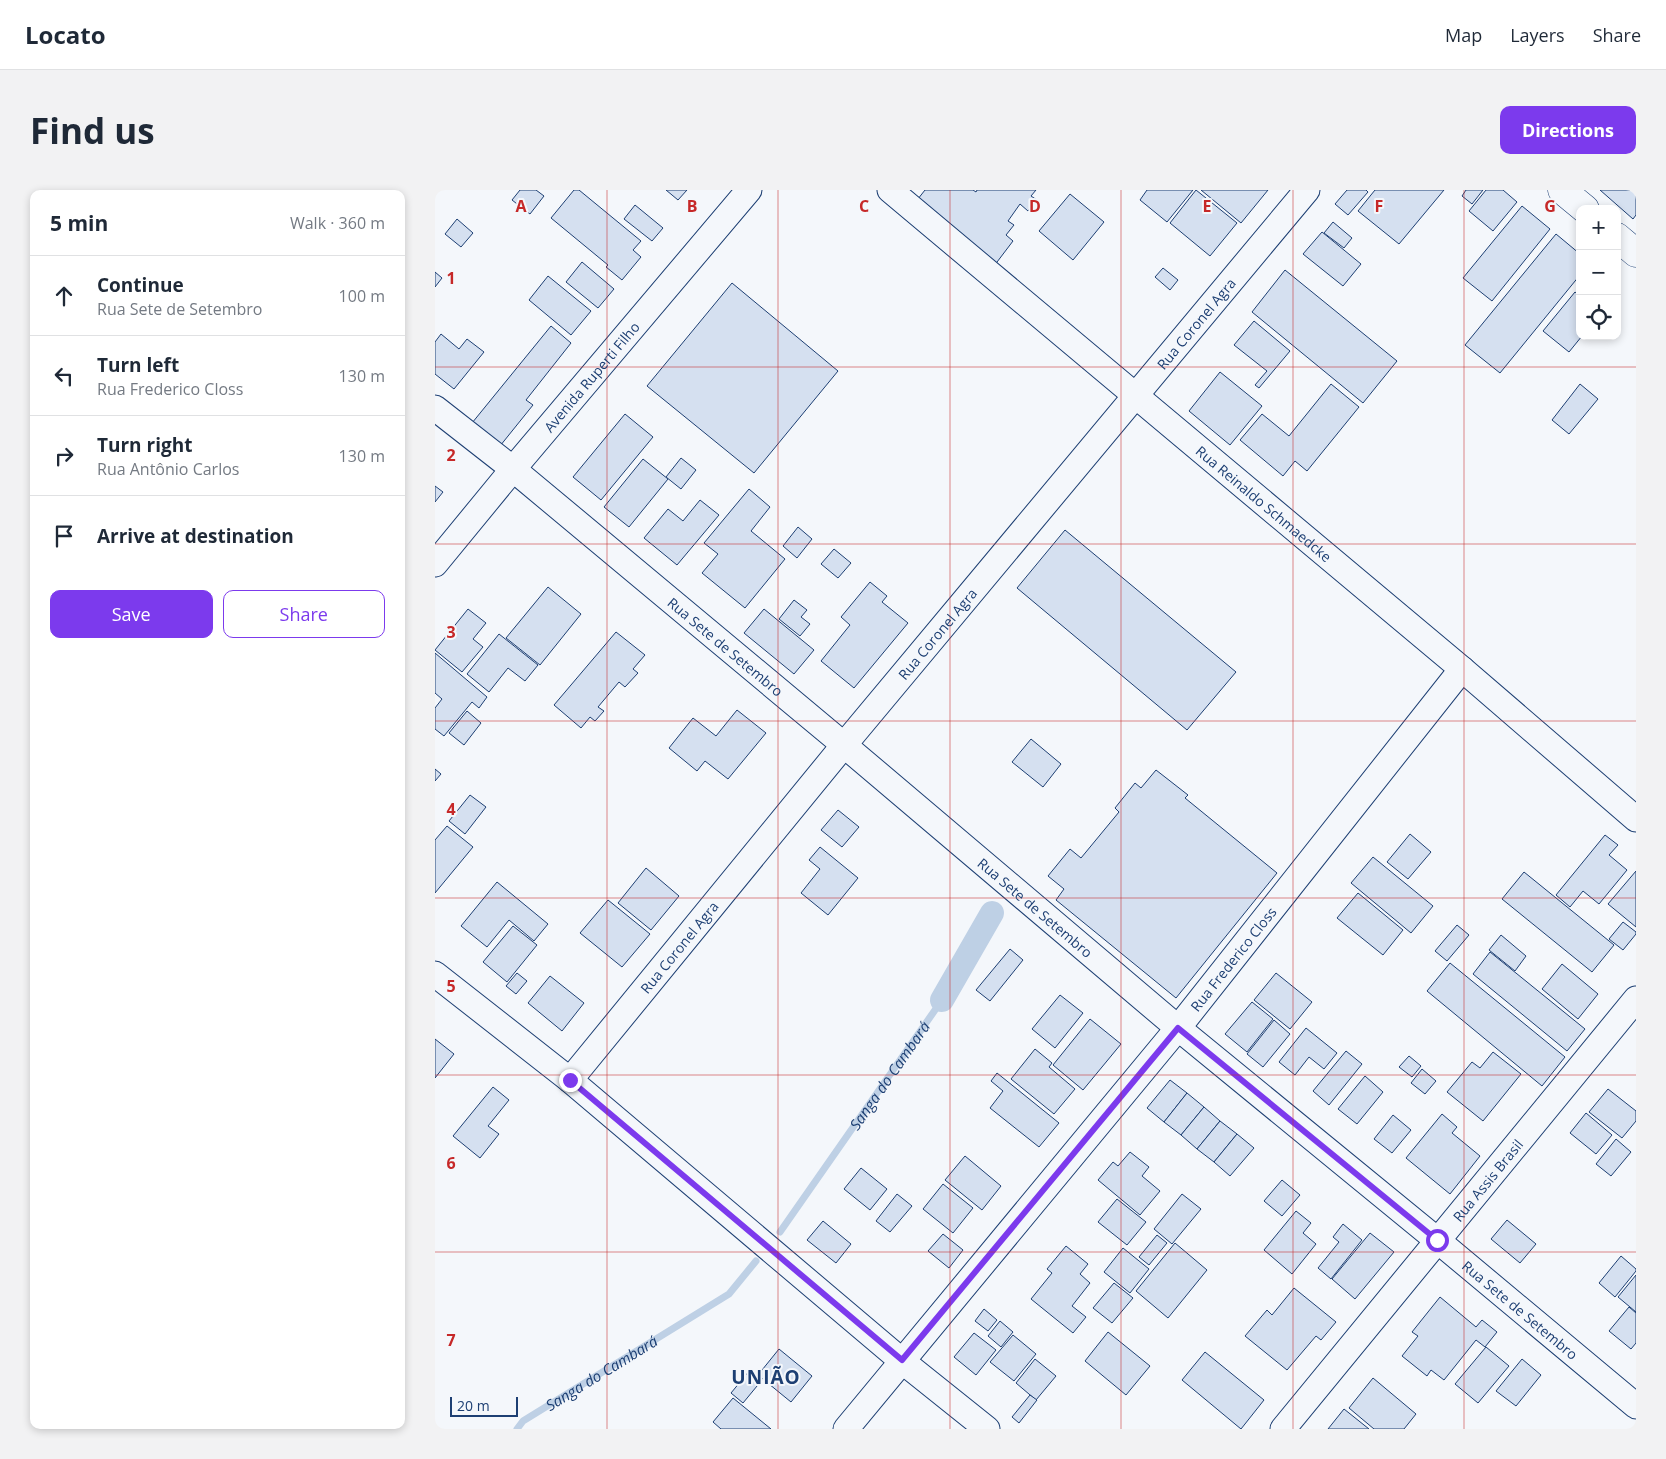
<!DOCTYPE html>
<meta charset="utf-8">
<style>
body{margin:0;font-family:"Open Sans",sans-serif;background:#f2f2f3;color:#1f2937}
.controls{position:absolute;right:15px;top:15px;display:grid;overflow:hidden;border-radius:10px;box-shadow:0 2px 8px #0003}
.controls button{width:45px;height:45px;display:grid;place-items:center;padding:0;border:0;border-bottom:1px solid #e0e1e3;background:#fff;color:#1f2937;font:25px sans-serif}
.scale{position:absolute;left:15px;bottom:12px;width:68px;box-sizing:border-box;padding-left:5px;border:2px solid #1d3f73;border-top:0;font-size:14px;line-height:18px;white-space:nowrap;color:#1d3f73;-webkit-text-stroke:4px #f4f7fb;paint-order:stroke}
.stop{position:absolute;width:15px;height:15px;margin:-11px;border:4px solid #7c3aed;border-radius:50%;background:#fff}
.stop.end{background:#7c3aed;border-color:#fff;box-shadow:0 1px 5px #0008}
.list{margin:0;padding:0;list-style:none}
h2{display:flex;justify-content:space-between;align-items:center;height:65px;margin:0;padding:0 20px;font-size:21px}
h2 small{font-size:16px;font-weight:400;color:#747a83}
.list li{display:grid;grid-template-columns:32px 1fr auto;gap:15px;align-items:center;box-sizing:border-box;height:80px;padding:0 20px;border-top:1px solid #e0e1e3}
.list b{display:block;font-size:19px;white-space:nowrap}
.list p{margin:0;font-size:16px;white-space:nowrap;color:#747a83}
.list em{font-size:16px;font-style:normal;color:#747a83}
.actions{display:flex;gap:10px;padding:15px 20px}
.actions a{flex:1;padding:11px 0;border:1px solid #7c3aed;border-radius:10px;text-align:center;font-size:18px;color:#7c3aed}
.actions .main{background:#7c3aed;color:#fff}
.icon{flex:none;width:28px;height:28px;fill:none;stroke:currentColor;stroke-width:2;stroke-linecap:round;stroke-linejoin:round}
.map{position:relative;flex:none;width:1201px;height:1239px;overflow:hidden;border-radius:10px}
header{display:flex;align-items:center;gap:30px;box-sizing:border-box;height:70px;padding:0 25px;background:#fff;border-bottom:1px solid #e0e1e3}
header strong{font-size:24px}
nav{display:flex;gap:28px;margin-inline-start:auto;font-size:18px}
.intro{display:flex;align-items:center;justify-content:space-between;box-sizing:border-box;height:120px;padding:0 30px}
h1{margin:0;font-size:35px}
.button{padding:12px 22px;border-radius:10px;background:#7c3aed;color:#fff;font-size:18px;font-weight:700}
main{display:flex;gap:30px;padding:0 30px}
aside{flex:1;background:#fff;border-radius:10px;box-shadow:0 2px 8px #0003}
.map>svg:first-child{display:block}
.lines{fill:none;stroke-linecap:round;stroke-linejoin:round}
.stream{stroke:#bed0e5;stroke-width:7}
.canal{stroke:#bed0e5;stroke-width:24}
.building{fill:#d5e0f0;stroke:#1d3f73}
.minor-casing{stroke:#1d3f73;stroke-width:27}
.major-casing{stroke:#1d3f73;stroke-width:29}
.minor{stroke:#f4f7fb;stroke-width:25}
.major{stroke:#f4f7fb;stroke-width:28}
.route{stroke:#7c3aed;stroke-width:6}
.grid{fill:none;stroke:#c62828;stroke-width:1;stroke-opacity:0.55}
.labels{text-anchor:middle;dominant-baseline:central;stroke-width:4;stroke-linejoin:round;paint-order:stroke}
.street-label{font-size:14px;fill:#1d3f73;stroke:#f4f7fb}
.water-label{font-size:15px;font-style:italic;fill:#1d3f73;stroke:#f4f7fb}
.district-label{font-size:19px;font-weight:bold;letter-spacing:1px;fill:#1d3f73;stroke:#f4f7fb}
.grid-label{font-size:16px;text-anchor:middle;font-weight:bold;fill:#c62828;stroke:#f4f7fb;stroke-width:4;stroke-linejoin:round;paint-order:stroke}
</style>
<header>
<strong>Locato</strong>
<nav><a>Map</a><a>Layers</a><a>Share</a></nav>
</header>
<div class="intro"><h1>Find us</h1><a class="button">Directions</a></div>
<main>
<aside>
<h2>5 min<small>Walk · 360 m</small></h2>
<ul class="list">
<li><svg class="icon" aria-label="ahead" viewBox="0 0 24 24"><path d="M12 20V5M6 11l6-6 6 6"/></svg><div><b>Continue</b><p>Rua Sete de Setembro</p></div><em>100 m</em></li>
<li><svg class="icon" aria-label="left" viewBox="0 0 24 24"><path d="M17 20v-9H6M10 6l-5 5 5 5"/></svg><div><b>Turn left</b><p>Rua Frederico Closs</p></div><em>130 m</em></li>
<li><svg class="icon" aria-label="right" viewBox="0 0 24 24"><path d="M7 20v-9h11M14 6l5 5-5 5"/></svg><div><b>Turn right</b><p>Rua Antônio Carlos</p></div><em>130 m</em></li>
<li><svg class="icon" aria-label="arrive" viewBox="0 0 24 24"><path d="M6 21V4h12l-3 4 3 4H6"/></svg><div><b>Arrive at destination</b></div></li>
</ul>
<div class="actions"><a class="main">Save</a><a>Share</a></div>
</aside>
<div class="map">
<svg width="1201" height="1239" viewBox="0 0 1201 1239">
<rect width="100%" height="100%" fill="#f4f7fb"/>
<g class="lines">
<g class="stream">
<path id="s1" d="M345,1042L507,810"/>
<path id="s2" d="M82,1239L88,1231L294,1104L321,1071"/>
</g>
<polyline class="canal" points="507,810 557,723"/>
</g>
<g class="building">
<polygon points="85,0 101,0 109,6 95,24 77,10"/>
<polygon points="139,0 144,0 206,51 198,60 206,67 187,90 171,77 173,75 116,28"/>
<polygon points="231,0 252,0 243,10"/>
<polygon points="490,0 538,0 541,2 542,0 601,0 596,6 602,10 593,21 585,14 573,31 579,35 571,45 578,51 559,76 479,14"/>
<polygon points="712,0 758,0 732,32 705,10"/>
<polygon points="761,0 802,33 775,66 735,33"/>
<polygon points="766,0 833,0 806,33"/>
<polygon points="912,0 931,0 933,2 913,25 900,14"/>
<polygon points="940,0 1009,0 964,54 923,21"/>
<polygon points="1031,0 1048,0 1037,14 1027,6"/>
<polygon points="1051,0 1068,0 1082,12 1058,41 1034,21"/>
<polygon points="1165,0 1201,0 1201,25 1198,29"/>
<polygon points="635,4 669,32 638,70 604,41"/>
<polygon points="200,15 228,38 217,51 189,29"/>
<polygon points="1087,16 1115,39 1057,111 1028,88"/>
<polygon points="22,29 38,43 26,57 10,44"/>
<polygon points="898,32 917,48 909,58 889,43"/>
<polygon points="887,42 926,74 908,96 868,64"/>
<polygon points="1121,44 1145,64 1145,85 1065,183 1030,155"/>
<polygon points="147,72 179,99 163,118 131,92"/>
<polygon points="728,78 743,90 735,100 720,87"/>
<polygon points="850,80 962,171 928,213 817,122"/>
<polygon points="0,82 7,88 0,97"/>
<polygon points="113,86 156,121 136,145 94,110"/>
<polygon points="297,93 403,181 319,283 212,196"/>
<polygon points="1140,102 1145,106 1145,146 1147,146 1134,162 1108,141"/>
<polygon points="819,131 855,161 824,198 820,195 832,181 799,155"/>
<polygon points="116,136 136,153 91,210 98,215 65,256 37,233"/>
<polygon points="6,144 24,159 32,149 49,162 19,199 0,184 0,152"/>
<polygon points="785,182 827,216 795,255 754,221"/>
<polygon points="896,194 924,217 872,281 860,271 848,286 805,250 827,224 854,246"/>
<polygon points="1145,194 1163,209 1134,244 1117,230"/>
<polygon points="190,224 218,247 166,310 138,287"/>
<polygon points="246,268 261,280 246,299 231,287"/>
<polygon points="208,269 233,289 194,337 169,317"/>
<polygon points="0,296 8,302 0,312"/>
<polygon points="314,299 335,317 316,341 350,369 310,418 267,383 283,364 269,353"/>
<polygon points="265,310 284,325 242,375 209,348 233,319 248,331"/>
<polygon points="363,337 377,349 362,368 348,356"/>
<polygon points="630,340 801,482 752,540 582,398"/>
<polygon points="399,359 416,373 403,388 386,374"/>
<polygon points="435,392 452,406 447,412 473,433 419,498 386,471 415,435 406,427"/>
<polygon points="113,397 146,424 105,475 71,448"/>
<polygon points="359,410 372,420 366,427 375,434 365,446 344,429"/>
<polygon points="33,419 51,433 38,449 48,457 27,482 0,460"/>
<polygon points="329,419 379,460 359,484 309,443"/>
<polygon points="181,442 210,465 198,479 203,483 190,497 184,492 163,517 169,521 160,531 155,527 146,538 119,515"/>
<polygon points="64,444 103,475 90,491 73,478 54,502 32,484"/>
<polygon points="0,463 52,507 44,518 37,512 9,546 0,539 0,518 7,509 0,503"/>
<polygon points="302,520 331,543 293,589 270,571 262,581 234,558 258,528 281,546"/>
<polygon points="32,521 46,533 29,555 14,543"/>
<polygon points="596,549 626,574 608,597 577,572"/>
<polygon points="0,579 6,584 0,591"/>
<polygon points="721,580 753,605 750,608 842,683 741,808 621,710 629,699 613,686 635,659 646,668 684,622 680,618 700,593 706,598"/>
<polygon points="35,605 51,617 30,644 14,631"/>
<polygon points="403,620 424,637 407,657 386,640"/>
<polygon points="12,636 38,657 0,703 0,650"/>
<polygon points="975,644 996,662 973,689 952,672"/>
<polygon points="1170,645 1183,655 1174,665 1192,680 1164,714 1148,701 1135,717 1121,705"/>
<polygon points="385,657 423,688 393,725 366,703 385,679 374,670"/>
<polygon points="938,667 998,716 976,743 916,693"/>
<polygon points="211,678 244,706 216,740 183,713"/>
<polygon points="1201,681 1201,737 1173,714"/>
<polygon points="1089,682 1179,755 1157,782 1067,709"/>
<polygon points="62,692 113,734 99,751 74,730 52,757 26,736"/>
<polygon points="923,703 968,740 948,765 902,728"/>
<polygon points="173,710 215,744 187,777 145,743"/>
<polygon points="1188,732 1201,742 1201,744 1188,760 1174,749"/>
<polygon points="1022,735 1034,745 1012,771 1000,761"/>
<polygon points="78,736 102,755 72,792 48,772"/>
<polygon points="1066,745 1091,766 1080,781 1054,760"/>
<polygon points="575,759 588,770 555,811 541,800"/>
<polygon points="1055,762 1150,839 1132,861 1038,784"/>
<polygon points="1015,773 1130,867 1107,896 992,801"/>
<polygon points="1127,774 1163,804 1143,829 1107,799"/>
<polygon points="82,783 92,791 81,804 71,796"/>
<polygon points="841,783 877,812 855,839 819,810"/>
<polygon points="115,786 149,813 127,841 93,813"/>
<polygon points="625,805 648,823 620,858 597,839"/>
<polygon points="817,812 838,829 812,862 790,844"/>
<polygon points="655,829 686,854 648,900 618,875"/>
<polygon points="839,830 855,844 828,877 812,864"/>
<polygon points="871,838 902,863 889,879 874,867 860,885 844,872"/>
<polygon points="0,849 19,864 0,888"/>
<polygon points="600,859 617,873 614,877 640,899 619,924 576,889"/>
<polygon points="911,861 927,874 894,915 878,901"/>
<polygon points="1058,862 1086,884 1048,931 1012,902 1037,872 1045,878"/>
<polygon points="974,866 986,876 977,887 964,877"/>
<polygon points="987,879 1001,891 990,904 976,893"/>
<polygon points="562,883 624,933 604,957 555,918 568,901 556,891"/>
<polygon points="930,886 948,902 922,934 903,919"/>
<polygon points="735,890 752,903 729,932 712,918"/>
<polygon points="58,897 74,910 53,936 64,944 45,968 18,946"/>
<polygon points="1173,899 1201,921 1201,931 1187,948 1154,922"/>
<polygon points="752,903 769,917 746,945 729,932"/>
<polygon points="769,917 785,931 762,959 746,945"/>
<polygon points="1151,923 1177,945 1161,964 1135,943"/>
<polygon points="1007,924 1022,937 1017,943 1045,966 1015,1004 971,968"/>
<polygon points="958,925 976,940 957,963 939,949"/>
<polygon points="785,931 802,944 779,972 762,959"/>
<polygon points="802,944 819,958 795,986 779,972"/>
<polygon points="1181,949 1196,962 1176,986 1161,974"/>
<polygon points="695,962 714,977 707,986 725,1001 705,1025 663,990 678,972 683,976"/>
<polygon points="530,966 566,996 547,1020 510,990"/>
<polygon points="426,978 452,999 435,1020 409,999"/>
<polygon points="847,990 865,1005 847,1026 829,1011"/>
<polygon points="508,994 538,1018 518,1043 488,1019"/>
<polygon points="462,1004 477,1016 455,1042 441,1031"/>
<polygon points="747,1004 766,1019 737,1054 719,1039"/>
<polygon points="682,1009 711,1032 692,1055 663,1032"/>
<polygon points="861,1021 876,1033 868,1043 881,1054 857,1084 829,1060"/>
<polygon points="1072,1030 1101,1054 1085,1073 1056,1049"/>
<polygon points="388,1031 416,1054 401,1073 372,1050"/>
<polygon points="908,1034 927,1050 896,1089 883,1078 904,1052 898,1047"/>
<polygon points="935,1043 959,1062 920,1109 897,1089"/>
<polygon points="508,1044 528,1060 514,1078 493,1061"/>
<polygon points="722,1045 732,1053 714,1075 704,1067"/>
<polygon points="740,1053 772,1080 733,1128 701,1101"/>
<polygon points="631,1056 653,1074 645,1084 655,1093 637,1116 651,1127 638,1143 596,1109 617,1083 612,1079"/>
<polygon points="688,1058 714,1079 695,1103 669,1082"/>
<polygon points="1186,1066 1201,1079 1201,1081 1180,1107 1164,1093"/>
<polygon points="1201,1085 1201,1122 1183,1107"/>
<polygon points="679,1093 698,1108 677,1133 658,1118"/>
<polygon points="859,1098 901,1132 886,1150 881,1146 852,1180 810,1146 832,1120 837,1125"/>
<polygon points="1005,1107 1041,1137 1047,1130 1062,1142 1050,1157 1041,1150 1009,1190 996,1180 992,1186 967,1166 983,1146 977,1142"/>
<polygon points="1194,1117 1201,1123 1201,1153 1196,1159 1174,1141"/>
<polygon points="549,1119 562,1130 553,1141 540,1131"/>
<polygon points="565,1131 578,1142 566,1157 553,1146"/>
<polygon points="673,1142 715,1176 691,1205 650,1171"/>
<polygon points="539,1143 561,1160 541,1185 519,1167"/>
<polygon points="578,1145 601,1164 579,1191 555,1172"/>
<polygon points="1051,1157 1074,1176 1043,1213 1020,1194"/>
<polygon points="344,1159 377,1186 356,1212 323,1185"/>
<polygon points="770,1162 829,1210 806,1239 747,1190"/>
<polygon points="600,1169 621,1186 601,1210 581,1193"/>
<polygon points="1087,1169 1106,1185 1081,1216 1061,1201"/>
<polygon points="315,1180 327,1190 308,1213 296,1203"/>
<polygon points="938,1188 981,1224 969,1239 939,1239 914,1218"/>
<polygon points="595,1205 602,1210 584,1233 577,1227"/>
<polygon points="298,1208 336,1239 286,1239 278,1232"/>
<polygon points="909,1219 934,1239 893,1239"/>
</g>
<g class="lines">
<defs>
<g id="minor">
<path id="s3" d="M455,0L1027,479L1201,629"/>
<path id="s4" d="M0,218L78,279L409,555L743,838L1002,1050L1201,1216"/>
<path id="s5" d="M0,374L78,279L314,0"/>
<polyline points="0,784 135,890 467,1171 552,1239"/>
<path id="s6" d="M135,890L409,555L872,0"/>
<path id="s7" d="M411,1239L743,838L1027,479"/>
<path id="s8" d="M848,1239L1201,809"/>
</g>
<g id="major">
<polyline points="1127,0 1150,19"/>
<polyline points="1182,47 1201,63"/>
</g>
</defs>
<use href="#minor" class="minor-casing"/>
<use href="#major" class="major-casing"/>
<use href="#minor" class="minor"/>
<use href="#major" class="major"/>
</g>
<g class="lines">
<polyline class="route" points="135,890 467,1170 743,838 1002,1050"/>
</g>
<path class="grid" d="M172,0V1239M343,0V1239M515,0V1239M686,0V1239M858,0V1239M1029,0V1239M0,177H1201M0,354H1201M0,531H1201M0,708H1201M0,885H1201M0,1062H1201"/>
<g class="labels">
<g class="street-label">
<text stroke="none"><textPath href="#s6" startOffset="982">Rua Coronel Agra</textPath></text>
<text stroke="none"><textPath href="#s5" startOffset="244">Avenida Ruperti Filho</textPath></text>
<text stroke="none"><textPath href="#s3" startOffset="488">Rua Reinaldo Schmaedcke</textPath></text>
<text stroke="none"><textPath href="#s6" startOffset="578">Rua Coronel Agra</textPath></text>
<text stroke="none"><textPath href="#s4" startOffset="376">Rua Sete de Setembro</textPath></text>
<text stroke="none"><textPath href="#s4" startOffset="781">Rua Sete de Setembro</textPath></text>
<text stroke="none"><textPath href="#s6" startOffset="172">Rua Coronel Agra</textPath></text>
<text stroke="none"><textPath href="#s7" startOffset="609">Rua Frederico Closs</textPath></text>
<text stroke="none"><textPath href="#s8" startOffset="322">Rua Assis Brasil</textPath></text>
<text stroke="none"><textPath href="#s4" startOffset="1411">Rua Sete de Setembro</textPath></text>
</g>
<g class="water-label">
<text stroke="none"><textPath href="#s1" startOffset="191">Sanga do Cambará</textPath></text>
<text stroke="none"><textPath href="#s2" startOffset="102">Sanga do Cambará</textPath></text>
</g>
<g class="district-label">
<text x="331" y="1187">UNIÃO</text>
</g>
</g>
<g class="grid-label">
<text x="86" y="22">A</text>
<text x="257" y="22">B</text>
<text x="429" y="22">C</text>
<text x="600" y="22">D</text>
<text x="772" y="22">E</text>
<text x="944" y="22">F</text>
<text x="1115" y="22">G</text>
<text x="16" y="94">1</text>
<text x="16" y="271">2</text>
<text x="16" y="448">3</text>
<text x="16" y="625">4</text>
<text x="16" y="802">5</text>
<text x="16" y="979">6</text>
<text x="16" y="1156">7</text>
</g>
</svg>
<div class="controls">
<button>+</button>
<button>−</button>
<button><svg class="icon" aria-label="locate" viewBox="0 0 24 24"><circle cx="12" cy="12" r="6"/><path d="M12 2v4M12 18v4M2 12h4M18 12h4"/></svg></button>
</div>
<div class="scale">20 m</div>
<div class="stop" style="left:1002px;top:1050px"></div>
<div class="stop end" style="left:135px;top:890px"></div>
</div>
</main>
